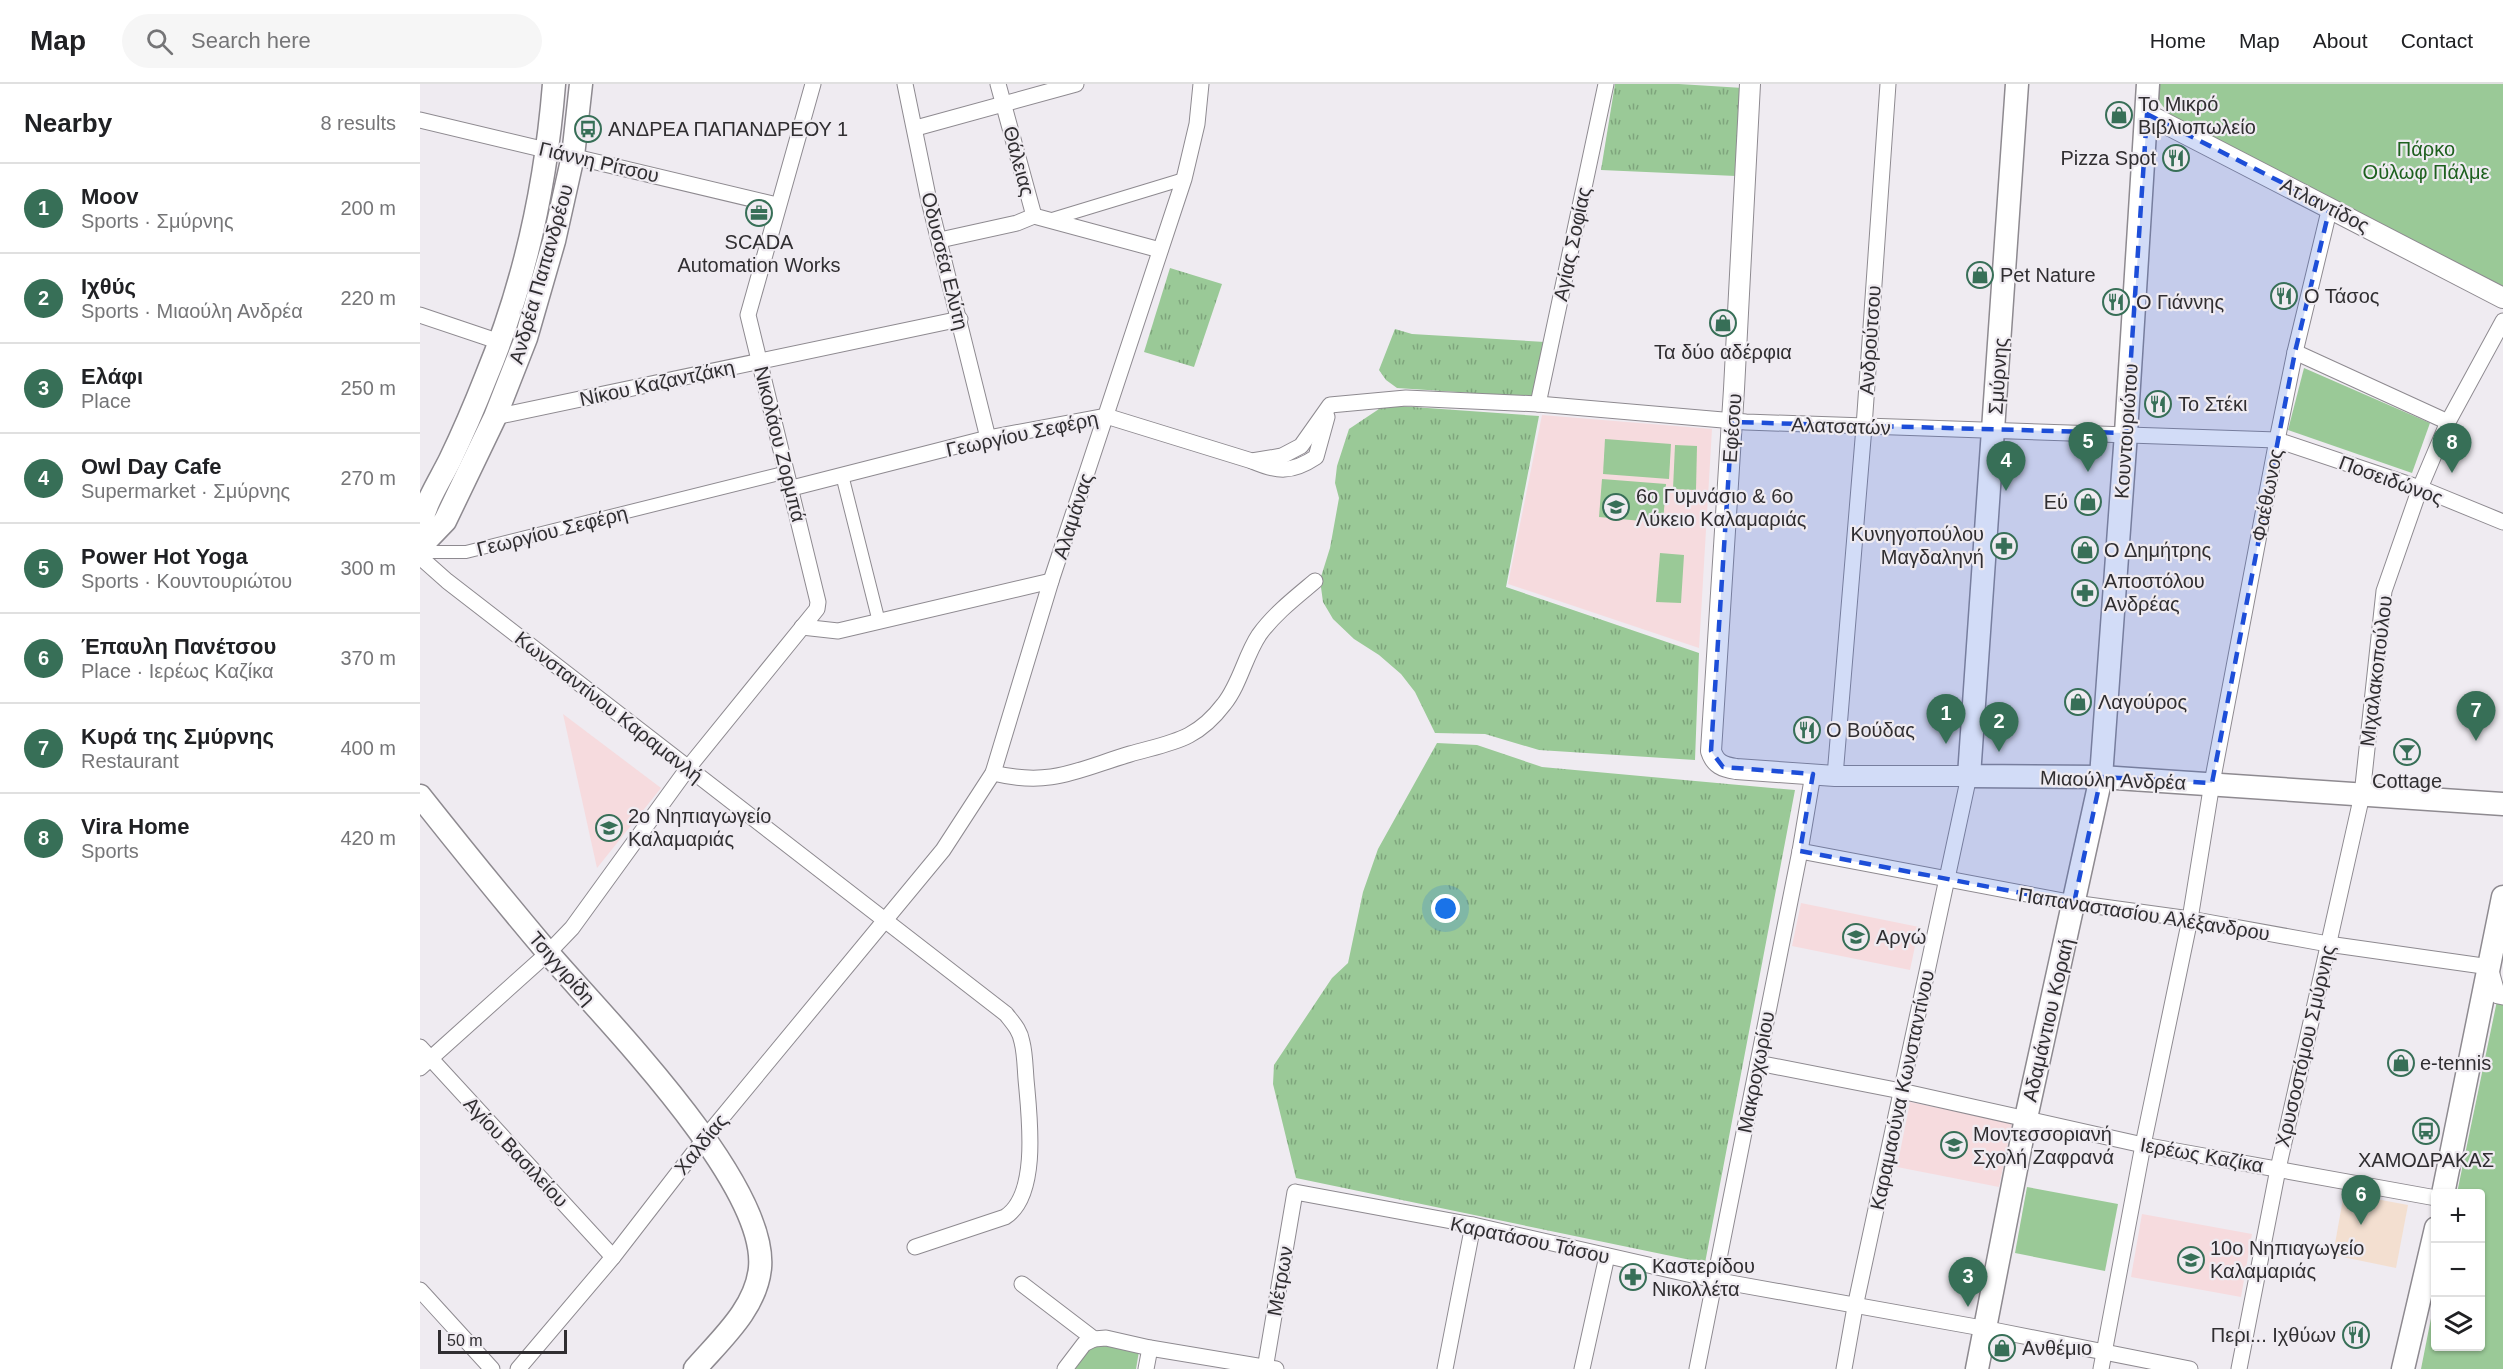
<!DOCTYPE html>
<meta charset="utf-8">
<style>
body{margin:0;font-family:Arial,sans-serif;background:#f6f6f6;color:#202124}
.controls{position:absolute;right:18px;bottom:18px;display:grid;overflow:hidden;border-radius:6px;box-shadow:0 2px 4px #0004}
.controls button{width:54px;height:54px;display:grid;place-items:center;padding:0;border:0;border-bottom:2px solid #e0e0e0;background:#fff;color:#202124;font:30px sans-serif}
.scale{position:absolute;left:18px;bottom:15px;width:129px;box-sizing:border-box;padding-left:6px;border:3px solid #302e31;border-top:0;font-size:16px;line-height:21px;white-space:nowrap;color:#302e31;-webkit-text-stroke:4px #efebf1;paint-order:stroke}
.you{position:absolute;left:1026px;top:825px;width:21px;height:21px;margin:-15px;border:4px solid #fff;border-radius:50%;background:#1a73e8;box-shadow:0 0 0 9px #1a73e833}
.badge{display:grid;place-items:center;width:39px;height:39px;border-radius:50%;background:#376f57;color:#fff;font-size:20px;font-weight:700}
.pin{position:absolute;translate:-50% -50px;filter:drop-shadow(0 2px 3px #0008)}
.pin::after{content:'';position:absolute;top:32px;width:21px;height:18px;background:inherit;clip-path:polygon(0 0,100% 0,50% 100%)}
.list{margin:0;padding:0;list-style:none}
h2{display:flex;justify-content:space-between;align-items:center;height:78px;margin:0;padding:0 24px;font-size:26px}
h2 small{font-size:20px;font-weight:400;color:#757577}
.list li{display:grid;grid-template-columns:39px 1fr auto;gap:18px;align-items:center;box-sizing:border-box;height:90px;padding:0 24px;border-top:2px solid #e0e0e0}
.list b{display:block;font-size:22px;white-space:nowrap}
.list p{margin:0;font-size:20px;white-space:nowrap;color:#757577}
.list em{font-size:20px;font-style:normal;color:#757577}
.icon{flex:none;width:33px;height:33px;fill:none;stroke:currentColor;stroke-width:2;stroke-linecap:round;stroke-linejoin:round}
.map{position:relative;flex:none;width:2083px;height:1285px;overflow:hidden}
header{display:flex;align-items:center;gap:36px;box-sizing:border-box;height:84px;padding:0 30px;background:#fff;border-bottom:2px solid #e0e0e0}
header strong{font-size:28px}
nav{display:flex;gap:33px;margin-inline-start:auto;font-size:21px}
.search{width:420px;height:54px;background:#f6f6f6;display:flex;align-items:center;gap:15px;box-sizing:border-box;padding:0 21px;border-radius:33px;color:#757577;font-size:22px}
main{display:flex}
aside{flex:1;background:#fff}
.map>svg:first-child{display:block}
.commercial{fill:#f3dfd0}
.education{fill:#f6dbde}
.grass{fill:url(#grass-tufts)}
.park{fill:#9ac997}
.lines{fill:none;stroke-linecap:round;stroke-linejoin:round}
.pedestrian-casing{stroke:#8e8a90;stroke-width:14}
.minor-casing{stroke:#8e8a90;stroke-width:17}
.tertiary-casing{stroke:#8e8a90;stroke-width:22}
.secondary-casing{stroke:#8e8a90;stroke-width:25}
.pedestrian{stroke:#fff;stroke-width:12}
.minor{stroke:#fff;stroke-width:15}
.tertiary{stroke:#fff;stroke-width:20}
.secondary{stroke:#fff;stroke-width:22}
.marked{fill:#1d4ed8;fill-opacity:0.2;stroke:#1d4ed8;stroke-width:4.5;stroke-dasharray:12 8;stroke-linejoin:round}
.labels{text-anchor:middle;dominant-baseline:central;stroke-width:4.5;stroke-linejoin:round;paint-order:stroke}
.poi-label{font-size:20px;fill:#302e31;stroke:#efebf1;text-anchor:start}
.park-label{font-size:20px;fill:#1e601e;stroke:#efebf1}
.street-label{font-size:20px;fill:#302e31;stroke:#efebf1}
</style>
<header>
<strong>Map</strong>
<div class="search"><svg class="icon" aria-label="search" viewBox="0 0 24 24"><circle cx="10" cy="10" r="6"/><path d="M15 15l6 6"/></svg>Search here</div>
<nav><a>Home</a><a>Map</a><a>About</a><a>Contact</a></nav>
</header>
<main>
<aside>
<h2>Nearby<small>8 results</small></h2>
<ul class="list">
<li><span class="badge">1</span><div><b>Moov</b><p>Sports · Σμύρνης</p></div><em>200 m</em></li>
<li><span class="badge">2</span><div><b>Ιχθύς</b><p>Sports · Μιαούλη Ανδρέα</p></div><em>220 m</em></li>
<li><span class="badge">3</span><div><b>Ελάφι</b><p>Place</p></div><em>250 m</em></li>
<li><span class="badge">4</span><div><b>Owl Day Cafe</b><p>Supermarket · Σμύρνης</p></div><em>270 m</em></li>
<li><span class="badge">5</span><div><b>Power Hot Yoga</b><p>Sports · Κουντουριώτου</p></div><em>300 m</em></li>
<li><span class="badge">6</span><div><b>Έπαυλη Πανέτσου</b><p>Place · Ιερέως Καζίκα</p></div><em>370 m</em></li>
<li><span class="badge">7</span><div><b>Κυρά της Σμύρνης</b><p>Restaurant</p></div><em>400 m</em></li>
<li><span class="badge">8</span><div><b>Vira Home</b><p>Sports</p></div><em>420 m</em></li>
</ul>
</aside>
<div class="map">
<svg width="2083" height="1285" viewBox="0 0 2083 1285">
<defs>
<pattern id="grass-tufts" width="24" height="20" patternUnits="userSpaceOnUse" patternTransform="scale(1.5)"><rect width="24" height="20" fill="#9ac997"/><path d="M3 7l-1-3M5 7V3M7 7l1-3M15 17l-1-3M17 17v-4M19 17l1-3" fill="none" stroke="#7ea47c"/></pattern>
</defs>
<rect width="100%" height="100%" fill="#efebf1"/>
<polygon class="commercial" points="1924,1109 1988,1121 1976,1184 1913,1171"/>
<g class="education">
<polygon points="1122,331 1292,345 1279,564 1088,500"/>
<polygon points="143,630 241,704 177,784"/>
<polygon points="1381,819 1499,843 1490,886 1372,862"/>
<polygon points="1490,1018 1592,1039 1579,1103 1477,1083"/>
<polygon points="1722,1130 1832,1150 1821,1213 1711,1193"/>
</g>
<g class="grass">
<polygon points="1195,0 1259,0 1323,4 1316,92 1181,86"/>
<polygon points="750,184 802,200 774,283 724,268"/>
<polygon points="975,245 992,250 1125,258 1112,313 977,304 966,296 959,286"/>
<polygon points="965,321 1119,332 1086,503 1279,569 1275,676 1119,666 1065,650 1015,649 995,608 981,590 959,571 934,555 913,535 903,518 900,496 910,464 919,414 915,399 917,382 929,345"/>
<polygon points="1017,659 1057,661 1122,683 1375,706 1285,1179 876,1094 853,1000 854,981 912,894 928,879 943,808 958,765"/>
</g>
<g class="park">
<polygon points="1736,0 2083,0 2083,203 1749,30 1735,12"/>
<polygon points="1884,284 2010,339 1992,389 1868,346"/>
<polygon points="1185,355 1251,360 1249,395 1183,390"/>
<polygon points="1255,361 1277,362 1276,406 1253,405"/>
<polygon points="1182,395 1246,400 1243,439 1179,433"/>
<polygon points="1240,469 1264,471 1261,519 1236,518"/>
<polygon points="2078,912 2083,913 2083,1285 2001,1285 2015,1214 2016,1262 2060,1262 2060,1110 2037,1109"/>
<polygon points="1607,1103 1698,1120 1685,1187 1595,1169"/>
<polygon points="676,1260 719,1267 716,1285 651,1285 667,1264"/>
</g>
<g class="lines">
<defs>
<g id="pedestrian">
<polyline points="629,136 764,95"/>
<polyline points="422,391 459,538"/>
<polyline points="0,468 46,468 367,388"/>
</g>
<g id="minor">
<polyline points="485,0 509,117 568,354"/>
<polyline points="578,0 614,132 740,166"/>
<polyline points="0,36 357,121"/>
<polyline points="496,44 656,0"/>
<polyline points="520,156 597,139 614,132"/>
<polyline points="0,231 80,258"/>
<polyline points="1875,268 2028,338"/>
<polyline points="1118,320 1186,0"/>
<polyline points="75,333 540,235"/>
<path d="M832,377C857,388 872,389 896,373L907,333"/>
<polyline points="372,404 568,354 686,332 832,377 862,372 881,362 910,321 986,314 1118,320 1326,338 1857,356 2000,404 2083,438"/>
<path d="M0,473L27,497L586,930C593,939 600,946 602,958C605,970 605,983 606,995C609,1030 620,1111 585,1133L495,1163"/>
<polyline points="382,543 418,547 631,497"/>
<path d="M573,689C631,703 657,686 710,670C752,658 776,657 804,620C820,600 825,572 839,551C854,530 876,513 895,497"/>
<polyline points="1415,692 1444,343 1468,0"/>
<polyline points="1380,767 1654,819 1770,835 1908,860 2070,883 2078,912 2083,913"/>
<polyline points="0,963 193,1173"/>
<polyline points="1338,979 1481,1007 1723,1061 2016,1114"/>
<polyline points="0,984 128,869 152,844 268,684 397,525 398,518 328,231 393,0"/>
<polyline points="602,1200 674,1255 686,1254 730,1264 856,1285"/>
<polyline points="0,1206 72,1285"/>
<polyline points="98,1285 193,1173 285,1054 523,766 573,689 631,497 764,95 777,40 781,0"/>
<polyline points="645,1285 664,1260 674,1255"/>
<polyline points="726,1285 730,1264"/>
<polyline points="845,1285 875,1108 1053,1141 1294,1196 1573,1246 1770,1285"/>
<polyline points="1025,1285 1053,1141"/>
<polyline points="1162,1285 1187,1172"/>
<polyline points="1277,1285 1380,767 1393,690"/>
<polyline points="1424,1285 1435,1223 1549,692"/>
<polyline points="1681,1285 1723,1061 1770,835 1792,699 1857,356 1875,268 1910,123"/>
<polyline points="1819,1285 1858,1085 1942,711 1964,507 2000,404 2028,338 2083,237"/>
</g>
<g id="tertiary">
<path d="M1330,0L1314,305L1291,667C1295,680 1303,683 1316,685L1415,692H1549"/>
<polyline points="1727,30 2083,214"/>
</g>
<g id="secondary">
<polyline points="1597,0 1549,692 1681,693 2083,720"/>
<path d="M0,443C5,419 19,398 30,376C43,349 55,321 66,293C105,199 126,100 134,0"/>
<polyline points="0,463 25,437 75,333 106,254 134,157 153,72 161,0"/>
<path d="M0,712C42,765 85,818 129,870C184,934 348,1099 340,1184C336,1225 300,1256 275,1285"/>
<polyline points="2023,1110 2083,813"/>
<polyline points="1557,1285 1606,1034 1681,693 1706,349 1728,0"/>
<polyline points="1983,1285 2016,1144"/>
</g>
</defs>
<use href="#pedestrian" class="pedestrian-casing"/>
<use href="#minor" class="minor-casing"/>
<use href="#tertiary" class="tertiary-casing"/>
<use href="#secondary" class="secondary-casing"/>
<use href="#pedestrian" class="pedestrian"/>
<use href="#minor" class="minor"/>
<use href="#tertiary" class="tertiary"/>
<use href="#secondary" class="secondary"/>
</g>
<path class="marked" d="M1727,30L1910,123L1875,268L1792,699L1681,693L1654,819L1380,767L1393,690L1303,683L1291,667L1312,338L1706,349Z"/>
<defs>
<symbol id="shop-ring" viewBox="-11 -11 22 22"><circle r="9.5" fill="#efebf1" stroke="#376f57" stroke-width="1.5"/><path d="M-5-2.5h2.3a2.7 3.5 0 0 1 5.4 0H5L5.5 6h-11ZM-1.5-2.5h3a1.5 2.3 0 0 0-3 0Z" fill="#376f57"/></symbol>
<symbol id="bus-ring" viewBox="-11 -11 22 22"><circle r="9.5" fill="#efebf1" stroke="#376f57" stroke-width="1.5"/><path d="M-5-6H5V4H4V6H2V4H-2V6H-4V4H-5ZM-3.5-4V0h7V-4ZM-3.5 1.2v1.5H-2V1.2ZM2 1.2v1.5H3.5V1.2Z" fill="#376f57"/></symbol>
<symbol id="restaurant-ring" viewBox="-11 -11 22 22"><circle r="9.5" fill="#efebf1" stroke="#376f57" stroke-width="1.5"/><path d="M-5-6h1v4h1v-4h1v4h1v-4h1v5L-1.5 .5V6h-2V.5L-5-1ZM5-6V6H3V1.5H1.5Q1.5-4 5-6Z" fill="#376f57"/></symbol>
<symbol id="office-ring" viewBox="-11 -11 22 22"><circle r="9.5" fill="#efebf1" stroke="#376f57" stroke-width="1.5"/><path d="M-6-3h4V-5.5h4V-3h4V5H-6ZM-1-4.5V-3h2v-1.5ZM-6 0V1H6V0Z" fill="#376f57"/></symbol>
<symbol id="school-ring" viewBox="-11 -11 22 22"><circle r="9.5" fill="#efebf1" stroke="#376f57" stroke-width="1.5"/><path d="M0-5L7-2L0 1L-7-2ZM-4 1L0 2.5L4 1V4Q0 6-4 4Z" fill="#376f57"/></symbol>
<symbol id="pharmacy-ring" viewBox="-11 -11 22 22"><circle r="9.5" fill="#efebf1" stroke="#376f57" stroke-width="1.5"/><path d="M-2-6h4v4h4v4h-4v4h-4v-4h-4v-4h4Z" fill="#376f57"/></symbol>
<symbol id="bar-ring" viewBox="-11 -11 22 22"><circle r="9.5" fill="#efebf1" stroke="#376f57" stroke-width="1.5"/><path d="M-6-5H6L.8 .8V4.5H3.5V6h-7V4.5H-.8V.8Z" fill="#376f57"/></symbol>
</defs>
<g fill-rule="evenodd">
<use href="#shop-ring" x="1684" y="16" width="30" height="30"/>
<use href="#bus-ring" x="153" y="30" width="30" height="30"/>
<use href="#restaurant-ring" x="1741" y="59" width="30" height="30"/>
<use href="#office-ring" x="324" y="114" width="30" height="30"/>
<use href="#shop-ring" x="1545" y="176" width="30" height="30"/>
<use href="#restaurant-ring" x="1849" y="197" width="30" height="30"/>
<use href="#restaurant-ring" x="1681" y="203" width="30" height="30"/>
<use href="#shop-ring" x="1288" y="224" width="30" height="30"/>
<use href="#restaurant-ring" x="1723" y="305" width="30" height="30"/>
<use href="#shop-ring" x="1653" y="403" width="30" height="30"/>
<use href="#school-ring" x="1181" y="408" width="30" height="30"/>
<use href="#pharmacy-ring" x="1569" y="447" width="30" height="30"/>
<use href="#shop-ring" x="1650" y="451" width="30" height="30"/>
<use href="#pharmacy-ring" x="1650" y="494" width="30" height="30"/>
<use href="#shop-ring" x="1643" y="603" width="30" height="30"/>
<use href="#restaurant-ring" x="1372" y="631" width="30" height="30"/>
<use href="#bar-ring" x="1972" y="653" width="30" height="30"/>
<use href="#school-ring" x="174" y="729" width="30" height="30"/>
<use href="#school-ring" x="1421" y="838" width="30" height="30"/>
<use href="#shop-ring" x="1966" y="964" width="30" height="30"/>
<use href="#bus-ring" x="1991" y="1032" width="30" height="30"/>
<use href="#school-ring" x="1519" y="1046" width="30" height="30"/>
<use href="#school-ring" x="1756" y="1161" width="30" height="30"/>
<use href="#pharmacy-ring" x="1198" y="1178" width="30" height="30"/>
<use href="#restaurant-ring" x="1921" y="1236" width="30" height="30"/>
<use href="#shop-ring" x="1567" y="1249" width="30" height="30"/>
</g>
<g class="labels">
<g class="poi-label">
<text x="1718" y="20">Το Μικρό<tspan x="1718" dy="23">Βιβλιοπωλείο</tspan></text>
<text x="188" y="45">ΑΝΔΡΕΑ ΠΑΠΑΝΔΡΕΟΥ 1</text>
<text x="1736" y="74" text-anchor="end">Pizza Spot</text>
<text x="339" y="158" text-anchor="middle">SCADA<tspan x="339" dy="23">Automation Works</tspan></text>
<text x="1580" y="191">Pet Nature</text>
<text x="1884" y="212">Ο Τάσος</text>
<text x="1716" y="218">Ο Γιάννης</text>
<text x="1303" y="268" text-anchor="middle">Τα δύο αδέρφια</text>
<text x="1758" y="320">Το Στέκι</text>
<text x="1216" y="412">6ο Γυμνάσιο &amp; 6ο<tspan x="1216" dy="23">Λύκειο Καλαμαριάς</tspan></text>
<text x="1648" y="418" text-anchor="end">Εύ</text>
<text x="1564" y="450" text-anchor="end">Κυνηγοπούλου<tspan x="1564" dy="23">Μαγδαληνή</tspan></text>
<text x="1684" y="466">Ο Δημήτρης</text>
<text x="1684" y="497">Αποστόλου<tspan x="1684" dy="23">Ανδρέας</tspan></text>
<text x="1678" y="618">Λαγούρος</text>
<text x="1406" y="646">Ο Βούδας</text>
<text x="1987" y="697" text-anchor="middle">Cottage</text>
<text x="208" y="732">2ο Νηπιαγωγείο<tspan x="208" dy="23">Καλαμαριάς</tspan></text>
<text x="1456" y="853">Αργώ</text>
<text x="2000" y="979">e-tennis</text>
<text x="1553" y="1050">Μοντεσσοριανή<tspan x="1553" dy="23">Σχολή Ζαφρανά</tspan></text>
<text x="2006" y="1076" text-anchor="middle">ΧΑΜΟΔΡΑΚΑΣ</text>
<text x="1790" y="1164">10ο Νηπιαγωγείο<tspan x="1790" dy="23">Καλαμαριάς</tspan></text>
<text x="1232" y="1182">Καστερίδου<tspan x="1232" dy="23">Νικολλέτα</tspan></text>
<text x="1916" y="1251" text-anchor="end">Περι... Ιχθύων</text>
<text x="1602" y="1264">Ανθέμιο</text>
</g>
<g class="park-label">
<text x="2006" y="65">Πάρκο<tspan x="2006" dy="23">Ούλωφ Πάλμε</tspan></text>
</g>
<g class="street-label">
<text transform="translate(599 77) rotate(75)">Θάλειας</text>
<text transform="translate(179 78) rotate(13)">Γιάννη Ρίτσου</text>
<text transform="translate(1905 121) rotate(27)">Ατλαντίδος</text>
<text transform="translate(1152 160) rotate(-78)">Αγίας Σοφίας</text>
<text transform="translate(525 177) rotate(76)">Οδυσσέα Ελύτη</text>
<text transform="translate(121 190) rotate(-74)">Ανδρέα Παπανδρέου</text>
<text transform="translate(1450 256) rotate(-86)">Ανδρούτσου</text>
<text transform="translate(1578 292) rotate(-86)">Σμύρνης</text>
<text transform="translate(237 299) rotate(-12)">Νίκου Καζαντζάκη</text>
<text transform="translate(1421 342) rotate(2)">Αλατσατών</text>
<text transform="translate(1312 344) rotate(-86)">Εφέσου</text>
<text transform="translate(1706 347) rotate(-86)">Κουντουριώτου</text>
<text transform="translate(602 350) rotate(-12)">Γεωργίου Σεφέρη</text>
<text transform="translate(360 360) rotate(76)">Νικολάου Ζορμπά</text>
<text transform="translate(1971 396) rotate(20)">Ποσειδώνος</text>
<text transform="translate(1847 411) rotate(-79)">Φαέθωνος</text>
<text transform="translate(653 432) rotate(-72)">Αλαμάνας</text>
<text transform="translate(132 447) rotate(-14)">Γεωργίου Σεφέρη</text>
<text transform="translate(1956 587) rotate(-83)">Μιχαλακοπούλου</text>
<text transform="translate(189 623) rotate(38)">Κωνσταντίνου Καραμανλή</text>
<text transform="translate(1693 696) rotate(2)">Μιαούλη Ανδρέα</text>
<text transform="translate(1724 830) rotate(9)">Παπαναστασίου Αλέξανδρου</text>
<text transform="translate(142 884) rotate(49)">Τσιγγιρίδη</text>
<text transform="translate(1628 936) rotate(-77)">Αδαμάντιου Κοραή</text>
<text transform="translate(1885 962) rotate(-77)">Χρυσοστόμου Σμύρνης</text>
<text transform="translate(1336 988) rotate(-79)">Μακροχωρίου</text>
<text transform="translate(1482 1006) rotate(-78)">Καραμαούνα Κωνσταντίνου</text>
<text transform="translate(281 1060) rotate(-51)">Χαλδίας</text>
<text transform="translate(96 1068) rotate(47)">Αγίου Βασιλείου</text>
<text transform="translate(1782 1071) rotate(10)">Ιερέως Καζίκα</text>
<text transform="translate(1110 1156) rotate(12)">Καρατάσου Τάσου</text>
<text transform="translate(860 1197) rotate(-80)">Μέτρων</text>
</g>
</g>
</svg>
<div class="controls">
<button>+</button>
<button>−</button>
<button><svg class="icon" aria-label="layers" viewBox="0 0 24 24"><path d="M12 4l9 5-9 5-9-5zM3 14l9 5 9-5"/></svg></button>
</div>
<div class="scale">50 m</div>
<div class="you"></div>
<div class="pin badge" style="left:1526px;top:660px">1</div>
<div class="pin badge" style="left:1579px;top:668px">2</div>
<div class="pin badge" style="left:1548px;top:1223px">3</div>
<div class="pin badge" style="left:1586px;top:407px">4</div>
<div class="pin badge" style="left:1668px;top:388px">5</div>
<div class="pin badge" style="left:1941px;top:1141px">6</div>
<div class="pin badge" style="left:2056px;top:657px">7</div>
<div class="pin badge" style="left:2032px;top:389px">8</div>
</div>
</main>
